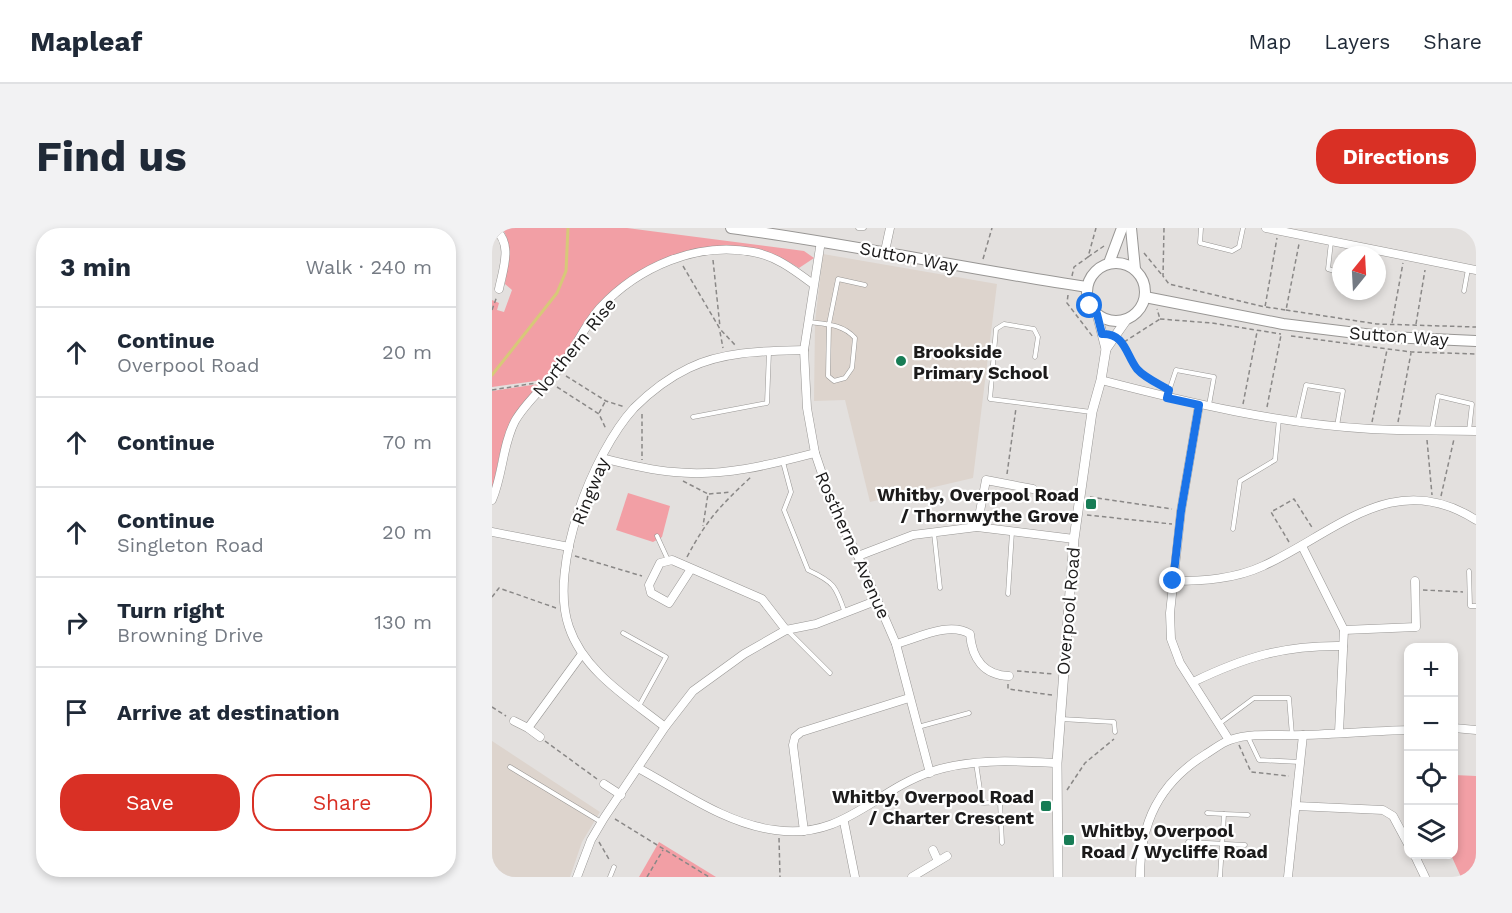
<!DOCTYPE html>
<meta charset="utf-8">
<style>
body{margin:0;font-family:"Work Sans",sans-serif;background:#f2f2f3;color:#1f2937}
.controls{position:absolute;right:18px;bottom:18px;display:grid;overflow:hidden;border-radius:12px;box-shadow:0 3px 9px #0003}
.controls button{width:54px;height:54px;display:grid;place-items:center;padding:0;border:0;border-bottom:2px solid #e0e1e3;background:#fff;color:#1f2937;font:30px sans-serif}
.compass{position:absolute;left:840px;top:18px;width:54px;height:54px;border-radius:50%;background:#fff;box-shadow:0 3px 9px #0003;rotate:18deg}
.stop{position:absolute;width:18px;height:18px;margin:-14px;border:4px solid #1a73e8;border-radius:50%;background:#fff}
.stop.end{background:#1a73e8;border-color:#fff;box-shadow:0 2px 6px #0008}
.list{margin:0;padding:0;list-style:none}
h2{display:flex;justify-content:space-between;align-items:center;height:78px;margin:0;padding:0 24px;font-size:26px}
h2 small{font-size:20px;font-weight:400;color:#747a83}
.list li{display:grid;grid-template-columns:39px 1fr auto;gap:18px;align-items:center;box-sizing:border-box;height:90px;padding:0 24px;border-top:2px solid #e0e1e3}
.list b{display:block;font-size:22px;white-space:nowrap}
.list p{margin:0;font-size:20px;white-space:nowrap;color:#747a83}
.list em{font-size:20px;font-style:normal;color:#747a83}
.actions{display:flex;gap:12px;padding:18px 24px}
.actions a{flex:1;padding:14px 0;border:2px solid #d93025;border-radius:24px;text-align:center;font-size:21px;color:#d93025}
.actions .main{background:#d93025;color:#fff}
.icon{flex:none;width:33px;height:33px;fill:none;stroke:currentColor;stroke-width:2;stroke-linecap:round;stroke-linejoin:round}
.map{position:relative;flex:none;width:984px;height:649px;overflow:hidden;border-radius:24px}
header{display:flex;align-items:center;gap:36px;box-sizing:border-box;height:84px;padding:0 30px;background:#fff;border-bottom:2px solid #e0e1e3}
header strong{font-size:28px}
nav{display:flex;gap:33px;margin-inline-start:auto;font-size:21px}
.intro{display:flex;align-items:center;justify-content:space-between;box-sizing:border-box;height:144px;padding:0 36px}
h1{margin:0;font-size:42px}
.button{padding:15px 27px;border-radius:24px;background:#d93025;color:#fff;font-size:21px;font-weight:700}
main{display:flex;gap:36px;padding:0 36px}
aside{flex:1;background:#fff;border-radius:24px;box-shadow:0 3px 9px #0003}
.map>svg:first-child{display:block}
.built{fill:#ddd4cd}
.green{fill:#f29fa5}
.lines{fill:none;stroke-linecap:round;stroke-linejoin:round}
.stream{stroke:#d7c879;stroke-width:3}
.service-casing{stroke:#989694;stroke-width:5}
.minor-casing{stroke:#989694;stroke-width:9}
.tertiary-casing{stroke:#989694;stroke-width:10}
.secondary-casing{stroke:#989694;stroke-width:12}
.path{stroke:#8a8887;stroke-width:1.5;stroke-dasharray:4.5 3;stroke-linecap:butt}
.service{stroke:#fff;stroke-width:4}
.minor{stroke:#fff;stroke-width:8}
.tertiary{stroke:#fff;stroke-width:9}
.secondary{stroke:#fff;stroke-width:10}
.route{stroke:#1a73e8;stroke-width:8}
.poi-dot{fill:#177c55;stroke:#fff;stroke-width:2}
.labels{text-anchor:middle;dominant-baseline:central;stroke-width:4.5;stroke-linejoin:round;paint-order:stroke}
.street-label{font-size:18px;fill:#1c1b1b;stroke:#fff}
.poi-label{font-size:18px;font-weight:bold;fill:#1c1b1b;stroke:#fff;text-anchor:start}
</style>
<header>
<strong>Mapleaf</strong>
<nav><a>Map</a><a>Layers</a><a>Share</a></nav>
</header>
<div class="intro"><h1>Find us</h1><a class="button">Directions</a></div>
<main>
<aside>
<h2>3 min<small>Walk · 240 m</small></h2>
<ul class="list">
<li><svg class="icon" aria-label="ahead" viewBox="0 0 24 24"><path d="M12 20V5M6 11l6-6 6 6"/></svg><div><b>Continue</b><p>Overpool Road</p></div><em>20 m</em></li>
<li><svg class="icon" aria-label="ahead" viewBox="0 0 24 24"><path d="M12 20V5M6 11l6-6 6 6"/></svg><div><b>Continue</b></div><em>70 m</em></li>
<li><svg class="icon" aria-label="ahead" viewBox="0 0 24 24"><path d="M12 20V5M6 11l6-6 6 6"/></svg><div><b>Continue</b><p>Singleton Road</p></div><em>20 m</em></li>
<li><svg class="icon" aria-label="right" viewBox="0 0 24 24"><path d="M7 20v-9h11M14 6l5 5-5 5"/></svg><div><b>Turn right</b><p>Browning Drive</p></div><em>130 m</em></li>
<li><svg class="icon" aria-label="arrive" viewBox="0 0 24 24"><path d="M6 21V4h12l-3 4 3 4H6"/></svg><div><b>Arrive at destination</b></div></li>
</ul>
<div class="actions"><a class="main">Save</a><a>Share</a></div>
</aside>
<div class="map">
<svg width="984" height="649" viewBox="0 0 984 649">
<rect width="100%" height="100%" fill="#e3e0de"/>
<g class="built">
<polygon points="331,26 505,56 481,250 378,274 353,172 322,173 323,94"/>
<polygon points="0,513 108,584 90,614 78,649 0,649"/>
</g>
<g class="green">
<path d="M10,0H135L297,21L312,23L322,30L307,40C259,10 226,14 175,34C146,45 124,58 103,81C92,93 84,110 75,124C68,134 59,143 51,152L0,159V72L7,75L5,82L12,84L20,62L13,56C14,35 22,19 10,0Z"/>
<polygon points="47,156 25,183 8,225 0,263 0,163"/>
<polygon points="136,265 178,278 170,309 161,314 124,302"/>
<polygon points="962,547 984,548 984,649 969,649 959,627 962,626"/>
<polygon points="167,614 224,649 147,649"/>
</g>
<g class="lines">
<polyline class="stream" points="0,147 65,65 74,43 76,0"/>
<defs>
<g id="service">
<polyline points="366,0 372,0"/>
<polyline points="709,0 708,15 740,23 747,19 751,0"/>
<polyline points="839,14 836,41 849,45"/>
<polyline points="972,63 976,41"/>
<path d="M317,94C334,96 351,96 363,110L360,140L353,150L342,153L336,148L337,96L346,51L373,57"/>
<polyline points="543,129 546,109 542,101 512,96 504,101 498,171 599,184"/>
<polyline points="675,169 684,142 722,149 717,177"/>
<polyline points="201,189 275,175 277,124"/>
<polyline points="806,192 814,157 851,163 845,198"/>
<polyline points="940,201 946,168 980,176 977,203"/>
<path d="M291,234L299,264L292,282L316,342C342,354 344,358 353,385"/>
<polyline points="741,301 748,253 783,232 787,191"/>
<polyline points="442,305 448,360"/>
<polyline points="165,308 176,332"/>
<polyline points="977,343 978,378 984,378"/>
<polyline points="516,366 520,304"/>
<polyline points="295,402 338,445"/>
<polyline points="131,405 174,429 147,478"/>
<polyline points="569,491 622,494 623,504"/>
<polyline points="727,496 762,470 797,470 800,507"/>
<polyline points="426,499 477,485"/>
<polyline points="756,509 767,532 808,534"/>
<polyline points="484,535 490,575 508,574 510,615"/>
<polyline points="18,539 109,594"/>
<polyline points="715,585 732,586 728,649"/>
<polyline points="732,586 756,587"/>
<polyline points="696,614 753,617"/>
<polyline points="118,649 122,639"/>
</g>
<g id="minor">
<path d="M1,0C22,14 11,41 7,61"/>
<polyline points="774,0 984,42"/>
<polyline points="329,13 312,122 315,180 323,225 343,284 366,328 404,416 438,545"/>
<polyline points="393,23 398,0"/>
<path d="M609,152C697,175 788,196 879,201C914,203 949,202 984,203"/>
<polyline points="707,177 689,283 678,385 679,411 688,435 737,512"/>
<path d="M110,230C133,236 157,242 182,244C230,249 277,237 323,225"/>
<path d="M0,272C11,247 10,218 23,193C35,172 55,157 70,137C84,119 93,97 108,80C146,39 205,13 261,24C284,28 302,42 321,56"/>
<polyline points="485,299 494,252 541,261"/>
<polyline points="0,304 77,319"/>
<polyline points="810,318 852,402 847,504"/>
<polyline points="366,328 421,307 485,299 582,311"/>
<polyline points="199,341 177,375 159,365 157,357 168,335 180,332 270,371 294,402"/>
<path d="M681,353C711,353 743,351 771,338C843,305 902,239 984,292"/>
<polyline points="852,402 924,399 923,353"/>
<path d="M404,416C426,410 457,393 478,406C480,431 492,447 517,448"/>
<path d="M701,454C753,429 792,417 851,418"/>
<polyline points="22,493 36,500"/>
<path d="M173,499C138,471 92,444 77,399C56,339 101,225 142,180C158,164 176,150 197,140C231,123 275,123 312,122"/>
<polyline points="962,500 984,502"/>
<polyline points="48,509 36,500 90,426"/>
<path d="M146,540C189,563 234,596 283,602C351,612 381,564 438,544C479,530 523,533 565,535"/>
<polyline points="112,556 129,567"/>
<polyline points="804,578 891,582 901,588 916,616"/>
<polyline points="352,594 363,649"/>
<polyline points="312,603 301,517 303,509 309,504 417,470"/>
<polyline points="441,622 446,633"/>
<polyline points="922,626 933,649"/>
<polyline points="85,649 99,612 112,590 173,499 201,463 252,426 294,402 324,396 386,372"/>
<polyline points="420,649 455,628"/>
<path d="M648,649C648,595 667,555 714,526C721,522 729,515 738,512C760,504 787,508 811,507C846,506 881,503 916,502"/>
<polyline points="796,649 811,507"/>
</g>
<g id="tertiary">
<polyline points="614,121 635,91"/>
<polyline points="566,649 565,535 582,311 600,184 609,152 614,121 605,86"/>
</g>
<g id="secondary">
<path d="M239,0C358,16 476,41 595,59"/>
<polyline points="639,0 643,41"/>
<circle cx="624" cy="64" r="29"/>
<polyline points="617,35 630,0"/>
<polyline points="653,69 791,96 897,109 984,113"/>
</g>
</defs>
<use href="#service" class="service-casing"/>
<use href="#minor" class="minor-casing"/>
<use href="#tertiary" class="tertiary-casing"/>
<use href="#secondary" class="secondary-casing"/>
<g class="path">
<polyline points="672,0 671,48 677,56 773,79 785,10"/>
<polyline points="652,25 670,47"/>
<polyline points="596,29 612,18"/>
<polyline points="491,31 500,0"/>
<polyline points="221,32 228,99"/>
<polyline points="191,38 228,101 244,118"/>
<polyline points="580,48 582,39 596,29 604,0"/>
<polyline points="576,67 575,75 601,109"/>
<polyline points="774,79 794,82 807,16"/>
<polyline points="0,82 5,68"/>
<polyline points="794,82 885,96 984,99"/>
<polyline points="668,91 720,95 789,106"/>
<polyline points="900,95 911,35"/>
<polyline points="924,96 933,42"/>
<polyline points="228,104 231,120"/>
<polyline points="799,108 919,124 984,126"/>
<polyline points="630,114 645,141 670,158"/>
<polyline points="632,114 668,91 665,81"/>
<polyline points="74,148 114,173 133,179"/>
<polyline points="65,159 107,186 114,201"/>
<polyline points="0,162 44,155"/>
<polyline points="751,176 765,104"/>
<polyline points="775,179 789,107"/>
<polyline points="107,185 113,174"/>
<polyline points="150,186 150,232"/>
<polyline points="880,194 895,122"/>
<polyline points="906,194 919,125"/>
<polyline points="935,212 940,267"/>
<polyline points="515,246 524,180"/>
<polyline points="191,253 216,266 211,298"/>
<polyline points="217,266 239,264"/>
<polyline points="949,268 962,211"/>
<polyline points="598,269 680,281"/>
<polyline points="595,287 680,296"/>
<polyline points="797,314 779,284 802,271 821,301"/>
<polyline points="83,328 150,348"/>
<path d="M195,329C215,291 229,277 259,249"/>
<polyline points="931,362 971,364"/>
<polyline points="0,369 7,360 64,380"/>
<polyline points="525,443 562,446"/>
<polyline points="516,456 516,461 560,467"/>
<polyline points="0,479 14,488"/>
<polyline points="53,513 105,551"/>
<polyline points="747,517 759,544 797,548"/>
<polyline points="575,562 593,535 622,511"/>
<polyline points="123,591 217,649"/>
<polyline points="287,610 288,649"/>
<polyline points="107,614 118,633"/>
<polyline points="155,649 171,622"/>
</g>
<use href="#service" class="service"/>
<use href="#minor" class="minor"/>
<use href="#tertiary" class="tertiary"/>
<use href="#secondary" class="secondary"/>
</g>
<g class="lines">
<path class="route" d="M598,78L605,86L610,106C633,105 634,127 645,141C653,150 667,156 677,162L675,170L707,177L689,283L681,353"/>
</g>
<g class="poi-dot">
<circle cx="409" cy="133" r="6"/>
<rect x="593" y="270" width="12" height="12" rx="3"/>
<rect x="548" y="572" width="12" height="12" rx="3"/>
<rect x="571" y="606" width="12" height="12" rx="3"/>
</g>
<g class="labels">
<g class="street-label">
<text transform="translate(417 29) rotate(11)">Sutton Way</text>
<text transform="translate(907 108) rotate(4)">Sutton Way</text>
<text transform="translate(82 119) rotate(-51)">Northern Rise</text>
<text transform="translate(98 263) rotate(-68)">Ringway</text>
<text transform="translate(361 317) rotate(66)">Rostherne Avenue</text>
<text transform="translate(576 383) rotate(-85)">Overpool Road</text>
</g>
<g class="poi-label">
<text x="421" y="123">Brookside<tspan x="421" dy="21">Primary School</tspan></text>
<text x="587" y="266" text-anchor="end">Whitby, Overpool Road<tspan x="587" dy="21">/ Thornwythe Grove</tspan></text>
<text x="542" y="568" text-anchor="end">Whitby, Overpool Road<tspan x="542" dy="21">/ Charter Crescent</tspan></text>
<text x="589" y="602">Whitby, Overpool<tspan x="589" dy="21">Road / Wycliffe Road</tspan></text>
</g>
</g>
</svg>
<div class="controls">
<button>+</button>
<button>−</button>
<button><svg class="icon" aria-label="locate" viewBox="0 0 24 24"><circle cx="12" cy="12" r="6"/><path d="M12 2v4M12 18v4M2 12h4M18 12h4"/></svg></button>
<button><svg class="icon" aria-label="layers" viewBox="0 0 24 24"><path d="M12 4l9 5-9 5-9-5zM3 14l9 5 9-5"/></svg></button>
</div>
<svg class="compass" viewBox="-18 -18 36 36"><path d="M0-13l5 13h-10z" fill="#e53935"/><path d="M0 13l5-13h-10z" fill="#747a83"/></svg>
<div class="stop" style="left:598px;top:78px"></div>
<div class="stop end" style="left:681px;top:353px"></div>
</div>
</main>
